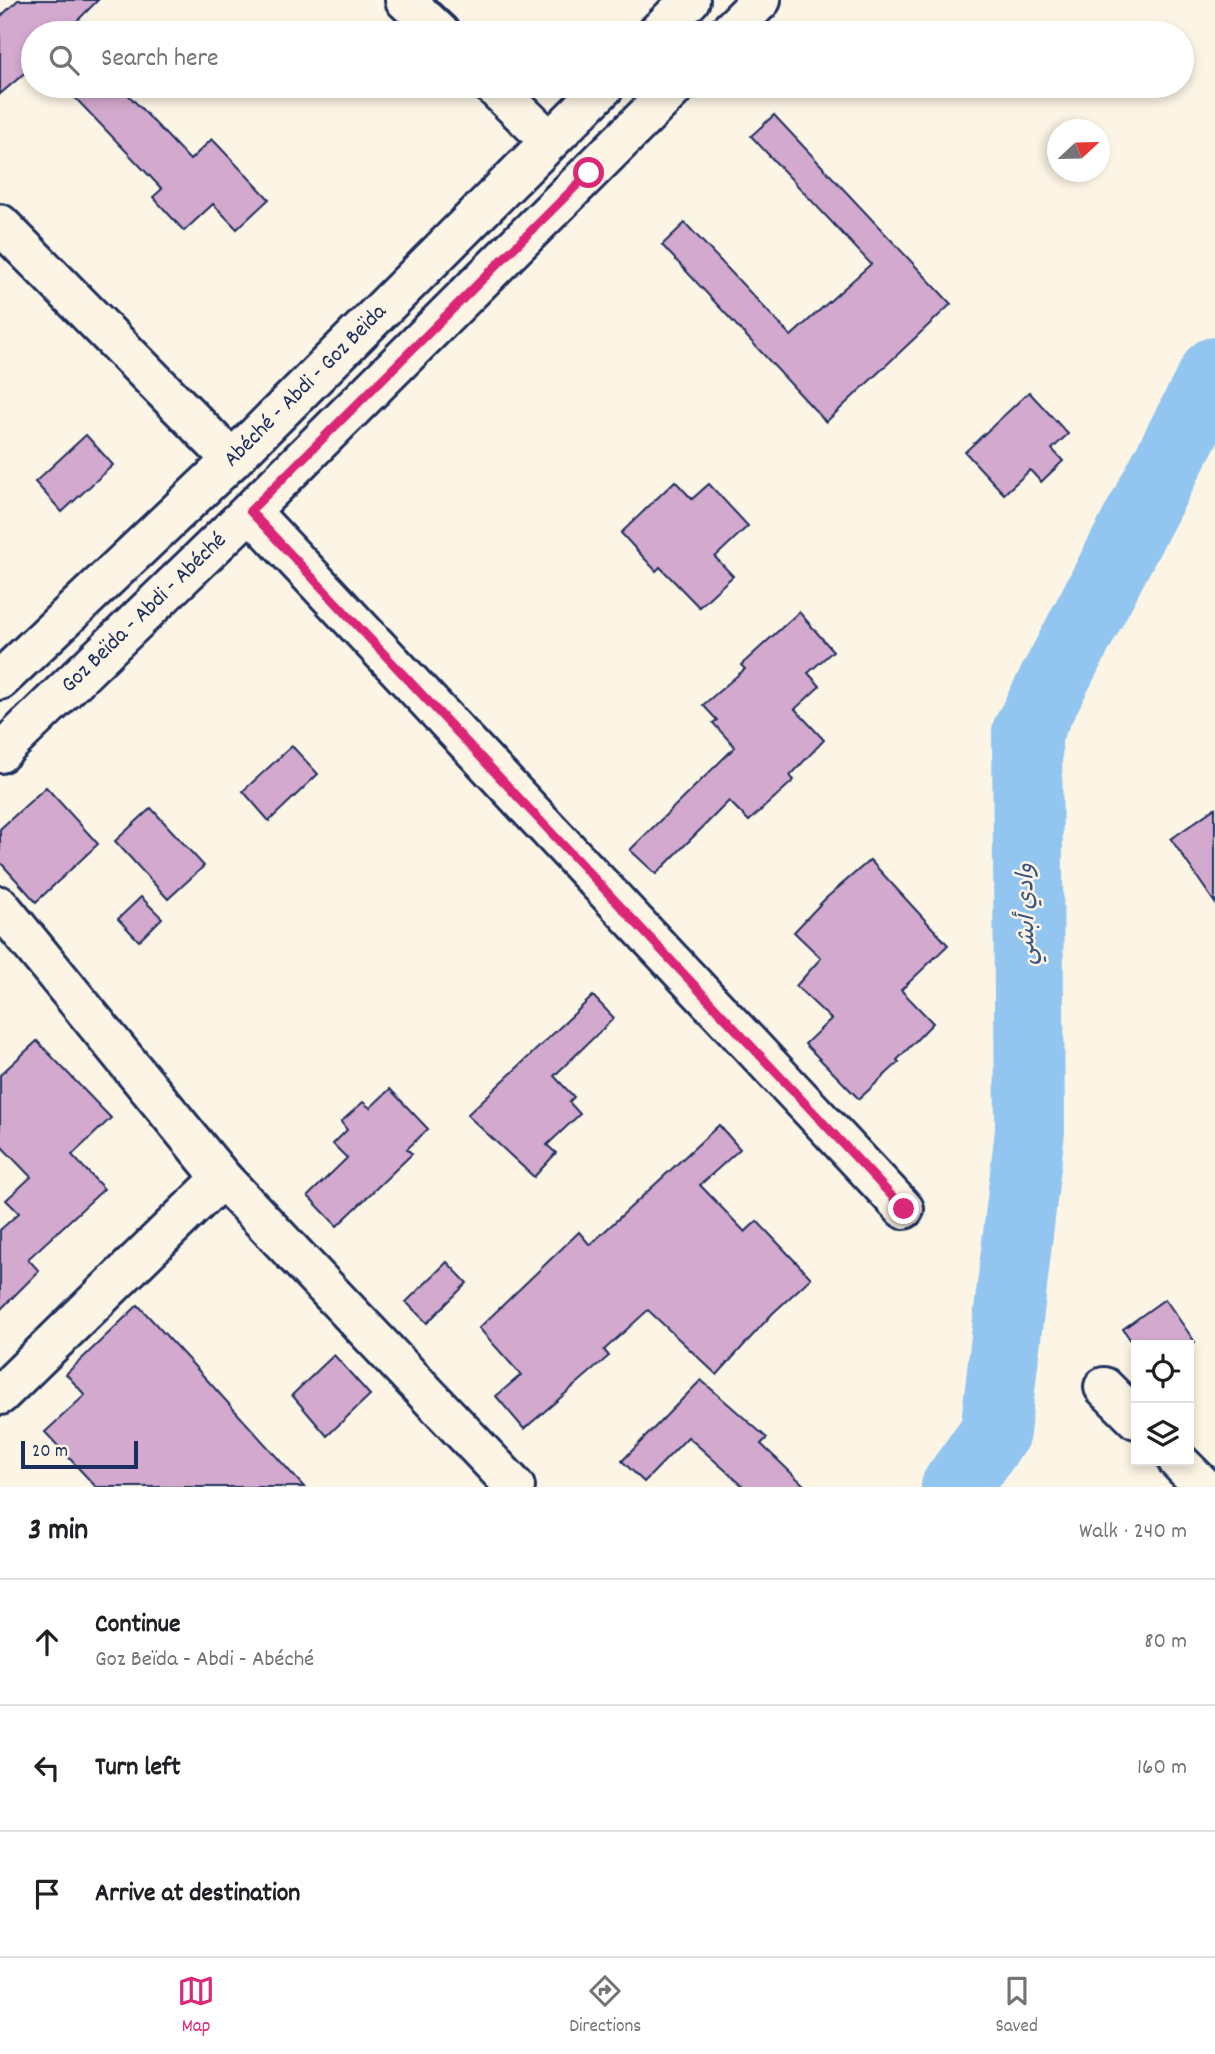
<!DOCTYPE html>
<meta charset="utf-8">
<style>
body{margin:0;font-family:Dekko,"Playpen Sans Arabic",sans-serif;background:#f2f2f2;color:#202124}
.controls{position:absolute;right:21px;bottom:21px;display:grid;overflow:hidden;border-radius:0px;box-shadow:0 4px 10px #0003}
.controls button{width:63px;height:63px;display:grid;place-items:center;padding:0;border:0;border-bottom:2px solid #e0e0e0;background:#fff;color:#202124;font:35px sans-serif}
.compass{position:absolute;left:1047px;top:119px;width:63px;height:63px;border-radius:50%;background:#fff;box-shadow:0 4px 10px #0003;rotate:68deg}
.scale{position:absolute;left:21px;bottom:18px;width:117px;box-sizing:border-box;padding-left:7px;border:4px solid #1b2f5e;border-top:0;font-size:19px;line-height:24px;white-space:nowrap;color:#1b2f5e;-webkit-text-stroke:5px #fcf5e5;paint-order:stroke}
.stop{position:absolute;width:21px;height:21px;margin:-16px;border:5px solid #db2777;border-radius:50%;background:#fff}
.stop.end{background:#db2777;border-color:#fff;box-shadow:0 2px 7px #0008}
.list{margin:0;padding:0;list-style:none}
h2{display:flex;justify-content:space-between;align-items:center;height:91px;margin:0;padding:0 28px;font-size:30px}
h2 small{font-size:23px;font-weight:400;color:#757577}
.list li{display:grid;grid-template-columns:46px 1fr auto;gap:21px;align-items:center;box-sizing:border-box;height:126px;padding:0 28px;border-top:2px solid #e0e0e0}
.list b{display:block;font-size:26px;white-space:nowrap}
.list p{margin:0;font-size:23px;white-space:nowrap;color:#757577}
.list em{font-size:23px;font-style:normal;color:#757577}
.icon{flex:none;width:38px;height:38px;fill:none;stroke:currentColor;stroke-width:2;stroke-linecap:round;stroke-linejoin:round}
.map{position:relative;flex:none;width:1215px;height:1487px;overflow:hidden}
.search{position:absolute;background:#fff;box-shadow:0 4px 10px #0003;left:21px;right:21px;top:21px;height:77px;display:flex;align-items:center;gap:18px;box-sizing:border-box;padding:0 24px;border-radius:38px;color:#757577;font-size:26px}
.sheet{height:469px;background:#fff}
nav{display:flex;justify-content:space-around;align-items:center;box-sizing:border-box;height:98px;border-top:2px solid #e0e0e0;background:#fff;font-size:19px;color:#757577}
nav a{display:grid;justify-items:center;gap:4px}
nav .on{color:#db2777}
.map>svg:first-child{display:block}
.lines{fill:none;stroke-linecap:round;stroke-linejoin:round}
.river{stroke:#92c5ef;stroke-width:70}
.building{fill:#d3a9ce;stroke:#1b2f5e;stroke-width:2}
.street-casing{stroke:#1b2f5e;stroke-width:44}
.secondary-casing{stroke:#1b2f5e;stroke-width:44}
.street{stroke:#fcf5e5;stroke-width:38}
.secondary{stroke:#fcf5e5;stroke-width:38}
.route{stroke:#db2777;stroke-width:9}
.labels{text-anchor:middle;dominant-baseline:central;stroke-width:5;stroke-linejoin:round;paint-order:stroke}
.street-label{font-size:23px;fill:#1b2f5e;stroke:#fcf5e5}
.water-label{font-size:24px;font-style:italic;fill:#395482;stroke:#fcf5e5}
</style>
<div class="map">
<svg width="1215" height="1487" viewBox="0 0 1215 1487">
<rect width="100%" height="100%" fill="#fcf5e5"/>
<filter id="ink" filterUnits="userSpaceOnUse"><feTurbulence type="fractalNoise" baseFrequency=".0143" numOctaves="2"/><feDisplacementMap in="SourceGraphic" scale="14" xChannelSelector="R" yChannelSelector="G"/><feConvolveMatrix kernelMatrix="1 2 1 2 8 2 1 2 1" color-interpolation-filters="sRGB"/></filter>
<g filter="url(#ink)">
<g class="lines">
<polyline class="river" points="956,1487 995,1432 1030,1131 1027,732 1215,372"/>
</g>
<g class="building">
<polygon points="18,0 98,0 65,33 33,33 33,66 0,94 0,17"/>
<polygon points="64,86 120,86 190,160 212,139 269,199 237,229 213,204 184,231 153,197 162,189"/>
<polygon points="774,115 951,304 826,422 662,245 685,223 791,336 871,264 751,136"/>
<polygon points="1029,392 1068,434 1052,449 1063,461 1041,482 1030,470 1004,494 965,452"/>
<polygon points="86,435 113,465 62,512 35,482"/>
<polygon points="675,481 692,499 709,484 748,526 715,557 733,576 699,607 660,567 656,571 621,533"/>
<polygon points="799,612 833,651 808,673 820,686 795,709 824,740 790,776 794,780 749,821 729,801 656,874 630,850 735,747 713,723 717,720 703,705 745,669 741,665"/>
<polygon points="292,746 318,774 269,821 243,791"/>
<polygon points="46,787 98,844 36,902 0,862 0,829"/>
<polygon points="151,808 204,866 168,899 115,841"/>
<polygon points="1215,808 1215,903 1171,839"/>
<polygon points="870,860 948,945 901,990 933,1023 897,1060 899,1062 859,1099 805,1044 831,1019 796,986 821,958 794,932 825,899"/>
<polygon points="141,897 162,918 139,941 118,919"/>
<polygon points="593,996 614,1018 554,1076 574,1097 569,1102 580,1114 547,1145 556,1153 534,1177 467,1115"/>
<polygon points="37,1041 111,1118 72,1155 104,1189 28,1259 39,1271 0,1310 0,1230 19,1213 6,1200 31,1177 0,1145 0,1075"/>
<polygon points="390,1089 428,1129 407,1149 412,1154 337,1226 308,1196 347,1158 333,1144 347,1130 341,1122 363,1102 370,1108"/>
<polygon points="719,1125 740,1149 700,1185 745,1232 757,1221 811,1278 773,1313 717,1375 648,1310 604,1350 609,1356 524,1429 496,1396 521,1375 479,1328 579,1232 590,1245"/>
<polygon points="447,1262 467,1283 427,1323 406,1302"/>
<polygon points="1165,1299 1195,1342 1189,1347 1136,1345 1136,1348 1123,1329"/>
<polygon points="138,1305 209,1382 304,1487 96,1487 45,1432 85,1395 66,1374"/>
<polygon points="334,1355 370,1395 327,1436 292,1395"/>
<polygon points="701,1380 767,1438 761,1444 806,1487 744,1487 688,1437 644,1482 622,1461"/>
</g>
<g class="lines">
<defs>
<g id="street">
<polyline points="405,0 440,33"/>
<polyline points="493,86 550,141"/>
<polyline points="0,224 232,460"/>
<polyline points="250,511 904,1209"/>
<polyline points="0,906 222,1178 515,1487"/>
<polyline points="1104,1387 1136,1419"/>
<polyline points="0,1395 222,1178"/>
<polyline points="1178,1461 1204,1487"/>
</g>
<g id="secondary">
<polyline points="657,33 690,0"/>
<polyline points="728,33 761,0"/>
<path id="s1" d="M0,680L232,460L605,86"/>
<path id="s2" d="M0,753L250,511L676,86"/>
</g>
</defs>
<use href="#street" class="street-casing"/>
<use href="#secondary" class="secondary-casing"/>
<use href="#street" class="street"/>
<use href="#secondary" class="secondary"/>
</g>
</g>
<g class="lines" filter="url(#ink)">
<polyline class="route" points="589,173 250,511 904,1209"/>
</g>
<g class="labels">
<g class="street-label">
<text stroke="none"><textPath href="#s1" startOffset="424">Abéché - Abdi - Goz Beïda</textPath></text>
<text stroke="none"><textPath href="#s2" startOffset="201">Goz Beïda - Abdi - Abéché</textPath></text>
</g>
<g class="water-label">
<text transform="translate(1028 914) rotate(-91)">وادي أبشي</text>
</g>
</g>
</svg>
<div class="controls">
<button><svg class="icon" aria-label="locate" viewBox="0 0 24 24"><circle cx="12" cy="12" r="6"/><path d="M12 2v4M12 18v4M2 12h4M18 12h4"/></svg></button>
<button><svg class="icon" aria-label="layers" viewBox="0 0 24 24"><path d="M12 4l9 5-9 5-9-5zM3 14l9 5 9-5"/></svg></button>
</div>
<svg class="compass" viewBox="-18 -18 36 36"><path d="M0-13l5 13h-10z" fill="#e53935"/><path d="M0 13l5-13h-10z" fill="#757577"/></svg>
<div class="scale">20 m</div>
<div class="stop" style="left:589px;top:173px"></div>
<div class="stop end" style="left:904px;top:1209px"></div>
<div class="search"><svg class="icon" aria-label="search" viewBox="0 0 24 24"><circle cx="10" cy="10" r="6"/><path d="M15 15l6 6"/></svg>Search here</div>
</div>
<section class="sheet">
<h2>3 min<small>Walk · 240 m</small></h2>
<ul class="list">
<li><svg class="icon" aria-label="ahead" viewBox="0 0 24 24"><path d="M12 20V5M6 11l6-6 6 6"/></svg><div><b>Continue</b><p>Goz Beïda - Abdi - Abéché</p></div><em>80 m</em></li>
<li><svg class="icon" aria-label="left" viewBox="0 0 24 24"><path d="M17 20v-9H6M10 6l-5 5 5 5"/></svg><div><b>Turn left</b></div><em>160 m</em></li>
<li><svg class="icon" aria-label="arrive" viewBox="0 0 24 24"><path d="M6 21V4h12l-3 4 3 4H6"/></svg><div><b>Arrive at destination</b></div></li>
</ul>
</section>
<nav>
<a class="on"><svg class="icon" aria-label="map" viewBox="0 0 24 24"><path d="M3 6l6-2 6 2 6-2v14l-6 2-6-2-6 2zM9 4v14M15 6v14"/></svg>Map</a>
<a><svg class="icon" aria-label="directions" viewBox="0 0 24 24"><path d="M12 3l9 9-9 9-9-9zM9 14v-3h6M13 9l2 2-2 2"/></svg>Directions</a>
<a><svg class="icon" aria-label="saved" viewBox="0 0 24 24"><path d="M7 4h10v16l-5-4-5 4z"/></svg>Saved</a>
</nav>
